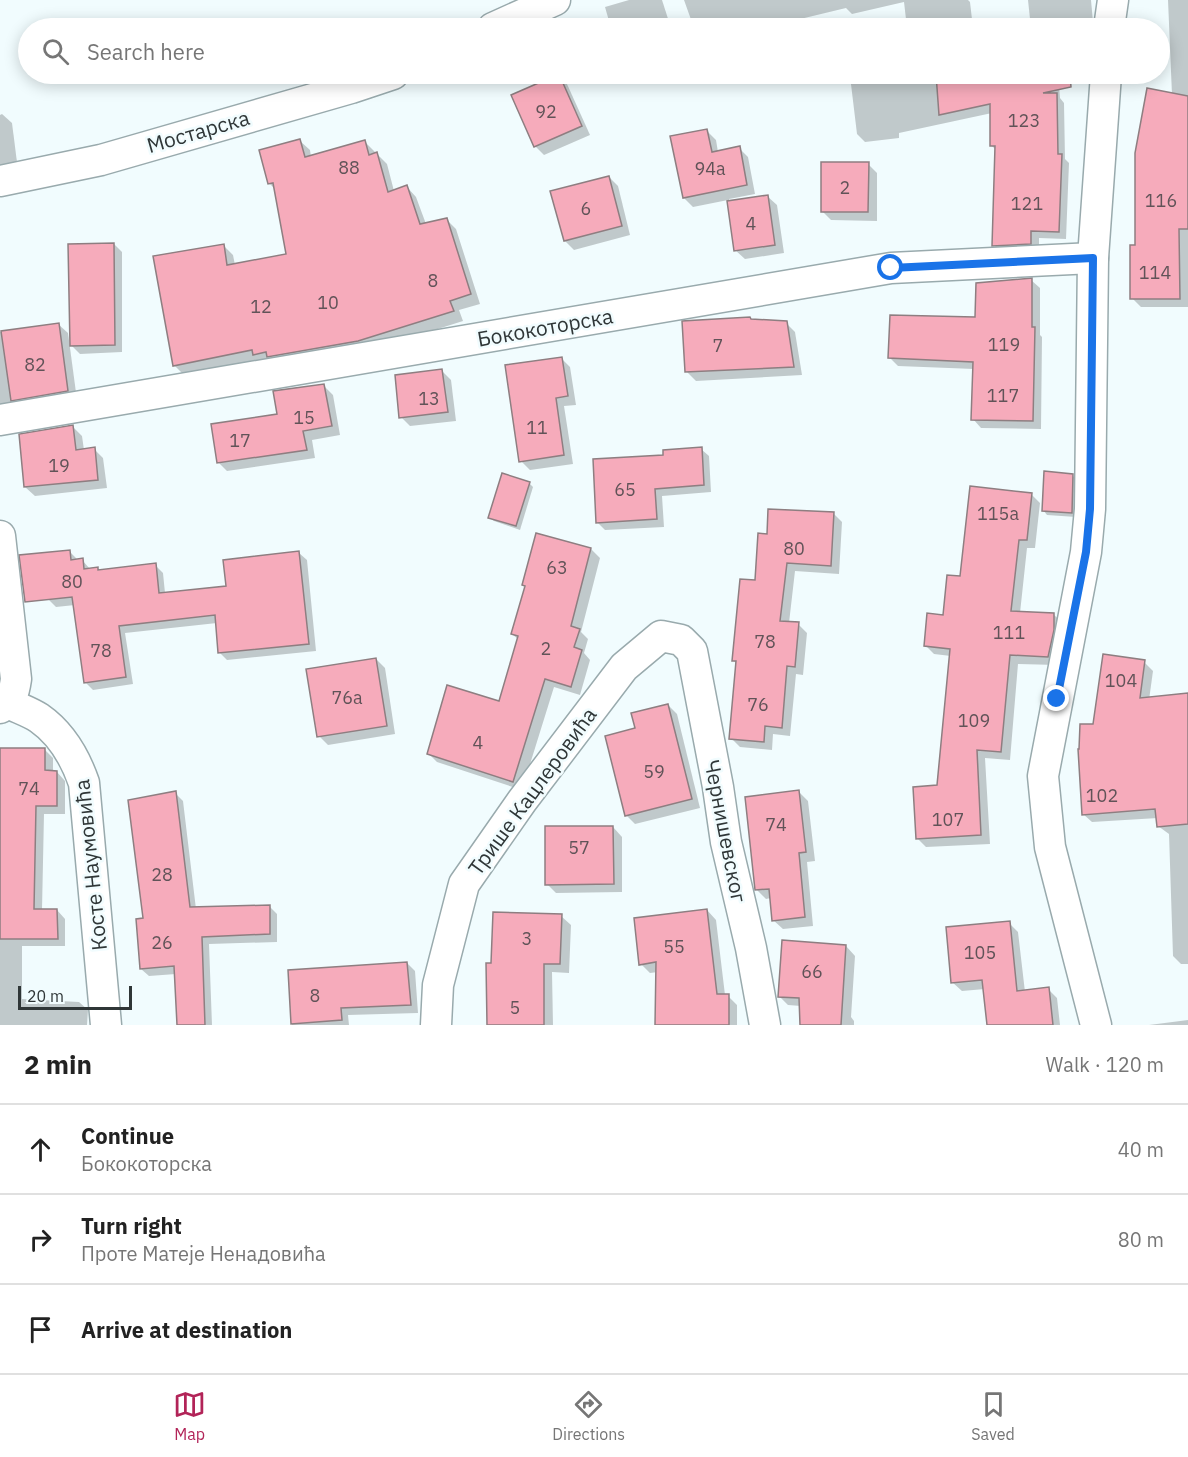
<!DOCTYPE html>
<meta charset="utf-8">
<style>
body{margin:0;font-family:"IBM Plex Sans",sans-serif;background:#f2f2f2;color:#222}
.scale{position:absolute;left:18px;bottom:15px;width:114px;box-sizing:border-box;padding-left:6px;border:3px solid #2f3637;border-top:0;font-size:16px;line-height:21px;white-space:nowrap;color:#2f3637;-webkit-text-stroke:4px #f1fcfe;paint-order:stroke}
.stop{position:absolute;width:18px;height:18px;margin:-14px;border:4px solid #1a73e8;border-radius:50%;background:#fff}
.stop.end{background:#1a73e8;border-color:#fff;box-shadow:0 2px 6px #0008}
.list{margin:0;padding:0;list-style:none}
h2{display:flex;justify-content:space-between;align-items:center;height:78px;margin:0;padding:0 24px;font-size:26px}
h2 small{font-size:20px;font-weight:400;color:#767676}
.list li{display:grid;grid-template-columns:39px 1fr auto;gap:18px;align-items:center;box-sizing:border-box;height:90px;padding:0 24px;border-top:2px solid #e0e0e0}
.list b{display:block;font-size:22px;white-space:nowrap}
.list p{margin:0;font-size:20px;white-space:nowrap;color:#767676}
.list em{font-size:20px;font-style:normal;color:#767676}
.icon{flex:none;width:33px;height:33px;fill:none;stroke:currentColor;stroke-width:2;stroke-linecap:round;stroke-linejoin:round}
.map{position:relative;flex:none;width:1188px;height:1025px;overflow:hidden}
.search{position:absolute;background:#fff;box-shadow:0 3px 15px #0003;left:18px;right:18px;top:18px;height:66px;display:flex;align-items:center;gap:15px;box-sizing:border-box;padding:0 21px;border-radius:33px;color:#767676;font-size:22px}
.sheet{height:348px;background:#fff}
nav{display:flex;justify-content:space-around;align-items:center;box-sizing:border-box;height:84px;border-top:2px solid #e0e0e0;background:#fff;font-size:16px;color:#767676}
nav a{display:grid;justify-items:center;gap:3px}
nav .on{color:#b22458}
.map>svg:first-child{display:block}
.shadow{fill:#0003}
.building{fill:#f6abbb;stroke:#8e7e81;stroke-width:1.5}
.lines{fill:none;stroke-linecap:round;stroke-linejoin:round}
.street-casing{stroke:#99aaad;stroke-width:33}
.street{stroke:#fff;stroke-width:30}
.route{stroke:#1a73e8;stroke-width:8}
.labels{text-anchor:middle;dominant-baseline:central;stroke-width:5;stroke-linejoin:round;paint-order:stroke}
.number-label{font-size:18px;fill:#615358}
.street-label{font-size:21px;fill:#2f3637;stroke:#f1fcfe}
</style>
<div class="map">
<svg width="1188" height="1025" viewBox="0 0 1188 1025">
<rect width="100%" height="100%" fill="#f1fcfe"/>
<g class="shadow">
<polygon points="629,0 662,0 671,28 611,28 605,7"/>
<polygon points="684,0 968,0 970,2 973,28 907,28 904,2 852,14 846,8 763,28 694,28"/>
<polygon points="1028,0 1091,0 1093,22 1039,28 1030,19"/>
<polygon points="1168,0 1188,0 1188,307 1141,307 1132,298 1136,246 1172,95"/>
<polygon points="859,74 1058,74 1060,98 1064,103 1065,159 1069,163 1066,239 1039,238 1039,251 1002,253 994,245 996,150 992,146 992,113 899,133 899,138 865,142 857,134 850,76"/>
<polygon points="558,75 567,84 590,135 544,155 535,146"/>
<polygon points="2,114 12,123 18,170 0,177 0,115"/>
<polygon points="707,131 716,140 718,152 739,148 748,157 755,194 729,199 729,202 767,196 777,205 784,253 745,259 735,250 728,200 693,207 684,198"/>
<polygon points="300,141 310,150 311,157 365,142 387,164 394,191 407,187 416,197 426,224 446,219 456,229 480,304 459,310 463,321 368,351 264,364 259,360 184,375 174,365 223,245 233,255 235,265 288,255 276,190 269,183"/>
<polygon points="868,164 877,173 877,221 831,220 822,211"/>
<polygon points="609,177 618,186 630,235 574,250 565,241"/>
<polygon points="114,244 122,252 122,352 80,354 72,346"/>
<polygon points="1031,280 1040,288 1040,335 1042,337 1041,429 981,428 973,419 974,369 898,366 890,358 976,319"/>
<polygon points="786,323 795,332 802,375 696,381 687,372"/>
<polygon points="58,324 68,333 77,400 0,414 0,332"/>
<polygon points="561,358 570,367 576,405 564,406 573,464 530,470 521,461"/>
<polygon points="442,371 451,380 456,421 410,426 401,417"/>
<polygon points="324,386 333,395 340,435 312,440 315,458 227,471 218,462 279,416"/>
<polygon points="73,427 82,436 84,450 94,449 103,458 107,488 35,496 25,487"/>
<polygon points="701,449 709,456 711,492 662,496 664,527 605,530 597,522 665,457"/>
<polygon points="1072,475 1077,480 1076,517 1047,515 1043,510"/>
<polygon points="529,483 533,487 520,530 494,521 489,517"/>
<polygon points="1031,494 1040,503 1035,548 1027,548 1020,613 1054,615 1063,623 1057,665 1018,664 1010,760 985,758 990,844 926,847 917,838 939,787 951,656 934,654 926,646 944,616 962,578"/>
<polygon points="834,514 842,522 839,574 795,571 789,623 798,624 807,633 803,675 796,674 790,736 773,734 772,750 740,747 731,738 737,664 733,660 768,536"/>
<polygon points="537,535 591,549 600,558 581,632 588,639 584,653 590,660 580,695 554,687 522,790 437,762 428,753 500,703 519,640 512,634 527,588"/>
<polygon points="70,552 77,559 82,560 90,569 97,568 100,572 155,565 163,573 165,593 227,587 299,553 307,560 316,651 227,660 219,652 217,623 125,633 133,684 93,690 85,682 75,605 56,607 48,599"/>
<polygon points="376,659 385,668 395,734 328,745 319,736"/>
<polygon points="1144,662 1153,671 1146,722 1104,726"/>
<polygon points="668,705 677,714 700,808 635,824 626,815 636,730"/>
<polygon points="0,749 45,750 53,758 53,772 57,772 65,781 65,814 44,814 42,910 57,910 65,919 65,946 22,946 22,999 79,1002 88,1010 87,1025 0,1025"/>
<polygon points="1188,762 1188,964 1181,964 1173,956 1169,834 1158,826 1158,818 1092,822 1083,814"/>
<polygon points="799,792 808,801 815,861 807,862 813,926 783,929 773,920 771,898 766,899 757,890"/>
<polygon points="175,793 183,801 196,909 269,906 277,914 277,942 209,944 212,1025 179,1025 176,974 149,976 141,969 145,919"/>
<polygon points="613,827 622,837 622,892 556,893 547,884"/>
<polygon points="707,910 716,920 725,995 728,996 737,1005 737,1025 657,1025 658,972 650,973 641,964"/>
<polygon points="561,916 571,925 569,973 552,972 553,1025 489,1025 492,964"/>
<polygon points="1009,923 1018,932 1025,992 1048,989 1057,998 1060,1025 989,1025 985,989 962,991 952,982"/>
<polygon points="846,946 855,956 851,1017 854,1021 854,1025 802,1025 801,1006 788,1005 779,996"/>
<polygon points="407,963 415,971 418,1013 348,1015 349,1025 292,1025 289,972"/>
<polygon points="1188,1020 1188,1025 1149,1025"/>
</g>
<g class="building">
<polygon points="559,74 582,126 534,147 511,95"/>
<polygon points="936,74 1070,74 1071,87 1043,93 1057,93 1058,154 1062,154 1059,232 1031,231 1031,244 992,246 995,146 990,146 990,104 939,115"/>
<polygon points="1147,88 1188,96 1188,229 1179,229 1180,299 1130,299 1130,245 1135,245 1135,153"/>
<polygon points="707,129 712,152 740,146 747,185 683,198 670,136"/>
<polygon points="300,139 305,157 365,140 369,155 377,152 388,192 407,185 420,224 447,218 471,294 450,301 454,311 358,341 267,357 266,352 253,355 252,350 173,366 153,256 224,244 227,265 286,254 273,183 268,184 259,150"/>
<polygon points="821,162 869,162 868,212 821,212"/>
<polygon points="609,176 622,226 564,241 550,191"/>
<polygon points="768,195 775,245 734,251 727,201"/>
<polygon points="114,243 115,345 70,346 68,244"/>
<polygon points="1032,278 1032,327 1035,327 1033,421 971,420 973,362 888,358 890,315 975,317 976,283"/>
<polygon points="750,317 751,319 787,321 794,367 685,372 682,321"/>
<polygon points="59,323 68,391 11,401 1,331"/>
<polygon points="562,357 568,396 556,398 564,455 519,462 505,365"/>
<polygon points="442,369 448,412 399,418 395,375"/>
<polygon points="324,384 332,426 303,431 307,450 217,463 211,424 277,414 273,391"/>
<polygon points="73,425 76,450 95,447 98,480 24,487 19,434"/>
<polygon points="702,447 704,485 655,489 657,519 596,523 593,459 663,455 663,450"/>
<polygon points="1044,471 1073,474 1072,513 1042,511"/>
<polygon points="502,473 530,482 516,526 488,518"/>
<polygon points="970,486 1032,493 1027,540 1019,540 1011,611 1054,613 1054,630 1048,657 1010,655 1001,752 977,750 981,835 916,839 913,787 937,785 950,649 924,646 927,613 943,615 947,575 960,576"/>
<polygon points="768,509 834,512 831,566 787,563 780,621 799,622 795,667 787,666 782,728 765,726 764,742 729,739 736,661 732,661 740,579 755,580 758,533 767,534"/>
<polygon points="536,533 591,548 571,626 580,629 574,647 582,650 571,687 545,679 513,782 427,754 447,685 499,701 518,636 511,634 525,586 522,585"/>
<polygon points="70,550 71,560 83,558 84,569 98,567 98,570 156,563 159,593 226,586 223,560 299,551 309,644 218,653 215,615 119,626 126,677 84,683 72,597 25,602 19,555"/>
<polygon points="1103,654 1145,660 1140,698 1188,693 1188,824 1157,827 1155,809 1082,815 1078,749 1079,749 1080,724 1093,724"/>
<polygon points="376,658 387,726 317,737 306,669"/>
<polygon points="668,704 692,799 625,816 605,736 635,728 631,713"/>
<polygon points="0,748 45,748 45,770 57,771 57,806 36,806 34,909 57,909 58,939 0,939"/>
<polygon points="799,790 806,852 799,853 805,917 772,921 769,889 755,890 745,797"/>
<polygon points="176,791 190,907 270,905 270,934 202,937 205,1025 177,1025 174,966 140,969 136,919 143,918 128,800"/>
<polygon points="545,826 613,826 614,884 545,885"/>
<polygon points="707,909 717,994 729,994 729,1025 655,1025 656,962 639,965 634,918"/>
<polygon points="493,912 562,914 560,964 544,964 544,1025 487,1025 486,963 491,963"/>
<polygon points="1010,921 1017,991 1049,987 1053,1025 987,1025 982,980 951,983 946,927"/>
<polygon points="782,940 846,945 841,1025 800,1025 799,998 778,997"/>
<polygon points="407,962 411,1005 341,1008 342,1020 291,1024 288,970"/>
</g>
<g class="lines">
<defs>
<g id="street">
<polyline points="493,28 555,0"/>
<polyline points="1109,28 1113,0"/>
<polyline points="0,181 101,160 351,88 393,74"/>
<polyline points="0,420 891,268 1093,258"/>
<path d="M0,536L16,679C14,693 12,701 0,708"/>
<path d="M8,703C18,708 30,712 39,718C62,734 75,757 84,783L106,1025"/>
<polyline points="436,1025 438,985 464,884 522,801 624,667 661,636 681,640 692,651 718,787 726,842 751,948 765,1025"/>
<polyline points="1096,1025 1050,847 1043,776 1086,552 1090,509 1093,258 1106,74"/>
</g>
</defs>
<use href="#street" class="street-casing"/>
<use href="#street" class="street"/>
</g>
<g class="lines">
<polyline class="route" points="891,268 1093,258 1090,509 1086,552 1057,699"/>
</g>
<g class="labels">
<g class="number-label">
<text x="546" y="111">92</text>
<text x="1024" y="120">123</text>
<text x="349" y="167">88</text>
<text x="710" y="168">94a</text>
<text x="845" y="187">2</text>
<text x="1161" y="200">116</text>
<text x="1027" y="203">121</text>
<text x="586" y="208">6</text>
<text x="751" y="223">4</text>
<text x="1155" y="272">114</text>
<text x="433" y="280">8</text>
<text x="328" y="302">10</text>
<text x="261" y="306">12</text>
<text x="1004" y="344">119</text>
<text x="718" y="345">7</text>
<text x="35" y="364">82</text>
<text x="1003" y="395">117</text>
<text x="429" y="398">13</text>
<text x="304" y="417">15</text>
<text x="537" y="427">11</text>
<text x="240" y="440">17</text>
<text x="59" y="465">19</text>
<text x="625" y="489">65</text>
<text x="998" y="513">115a</text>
<text x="794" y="548">80</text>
<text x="557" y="567">63</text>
<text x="72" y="581">80</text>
<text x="1009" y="632">111</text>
<text x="765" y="641">78</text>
<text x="546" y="648">2</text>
<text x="101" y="650">78</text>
<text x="1121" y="680">104</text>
<text x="347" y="697">76a</text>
<text x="758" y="704">76</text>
<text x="974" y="720">109</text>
<text x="478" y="742">4</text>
<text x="654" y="771">59</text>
<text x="29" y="788">74</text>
<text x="1102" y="795">102</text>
<text x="948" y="819">107</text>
<text x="776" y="824">74</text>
<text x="579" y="847">57</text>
<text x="162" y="874">28</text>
<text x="527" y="938">3</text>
<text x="162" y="942">26</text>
<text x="674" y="946">55</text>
<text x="980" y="952">105</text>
<text x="812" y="971">66</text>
<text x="315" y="995">8</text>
<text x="515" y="1007">5</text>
</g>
<g class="street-label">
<text transform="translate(198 131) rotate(-16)">Мостарска</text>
<text transform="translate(545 327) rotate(-10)">Бококоторска</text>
<text transform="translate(532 791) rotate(-54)">Трише Кацлеровића</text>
<text transform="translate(726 831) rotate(79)">Чернишевског</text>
<text transform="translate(90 865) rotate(-96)">Косте Наумовића</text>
</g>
</g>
</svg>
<div class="scale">20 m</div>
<div class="stop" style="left:891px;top:268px"></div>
<div class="stop end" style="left:1057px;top:699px"></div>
<div class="search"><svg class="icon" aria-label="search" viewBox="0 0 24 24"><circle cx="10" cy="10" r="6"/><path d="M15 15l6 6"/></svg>Search here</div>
</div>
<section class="sheet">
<h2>2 min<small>Walk · 120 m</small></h2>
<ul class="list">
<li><svg class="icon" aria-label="ahead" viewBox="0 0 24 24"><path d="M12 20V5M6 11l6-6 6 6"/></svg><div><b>Continue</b><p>Бококоторска</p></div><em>40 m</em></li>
<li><svg class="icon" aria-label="right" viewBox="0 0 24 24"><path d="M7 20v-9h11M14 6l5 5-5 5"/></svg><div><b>Turn right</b><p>Проте Матеје Ненадовића</p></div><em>80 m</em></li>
<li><svg class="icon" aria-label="arrive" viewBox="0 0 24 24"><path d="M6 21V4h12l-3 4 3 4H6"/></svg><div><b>Arrive at destination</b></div></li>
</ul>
</section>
<nav>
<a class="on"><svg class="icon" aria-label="map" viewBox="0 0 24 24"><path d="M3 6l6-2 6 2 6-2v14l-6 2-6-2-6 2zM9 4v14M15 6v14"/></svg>Map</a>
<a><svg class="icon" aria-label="directions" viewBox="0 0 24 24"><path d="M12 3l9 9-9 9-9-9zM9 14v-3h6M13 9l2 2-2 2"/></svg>Directions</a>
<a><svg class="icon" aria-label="saved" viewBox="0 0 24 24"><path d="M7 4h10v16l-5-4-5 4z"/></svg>Saved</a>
</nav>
